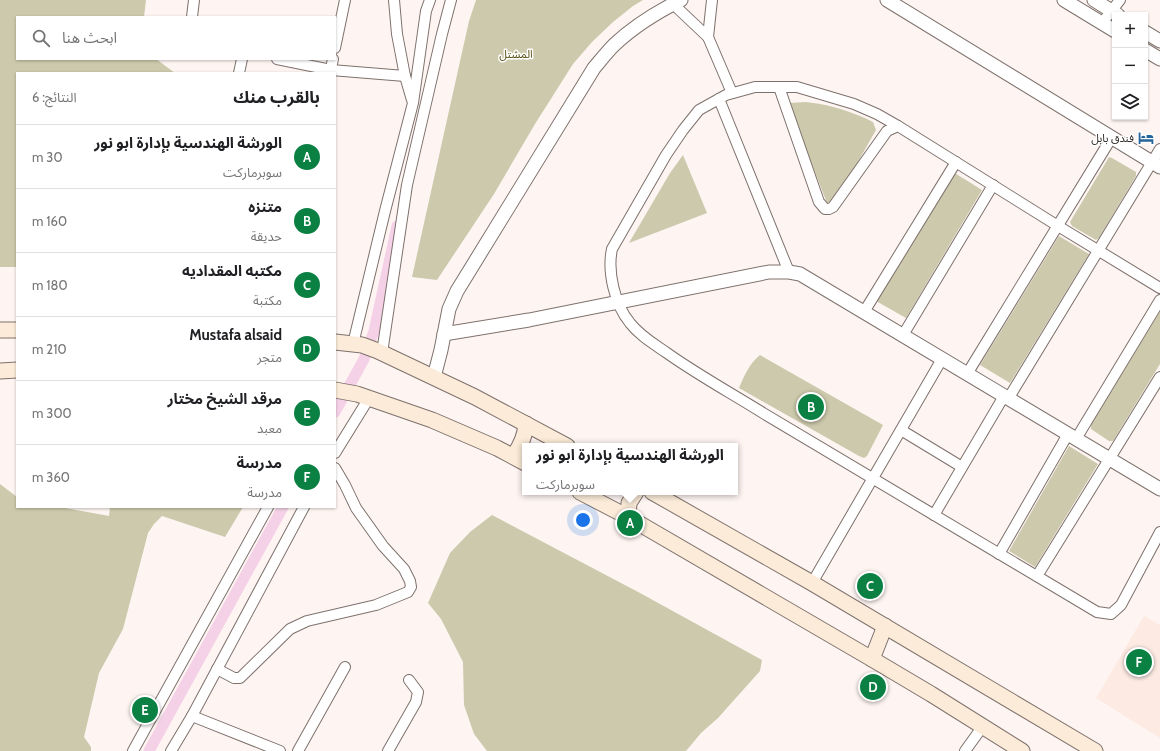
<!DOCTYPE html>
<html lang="ar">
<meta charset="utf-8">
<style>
body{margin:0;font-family:Cabin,"Noto Sans Arabic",sans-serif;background:#f6f6f6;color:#202124;direction:rtl}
.controls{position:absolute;right:12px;top:12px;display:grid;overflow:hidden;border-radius:0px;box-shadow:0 1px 3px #0004}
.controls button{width:36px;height:36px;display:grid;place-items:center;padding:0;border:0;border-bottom:1px solid #e0e0e0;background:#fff;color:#202124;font:20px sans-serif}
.you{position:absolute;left:583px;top:520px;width:14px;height:14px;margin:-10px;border:3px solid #fff;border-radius:50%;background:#1a73e8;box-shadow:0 0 0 6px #1a73e833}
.badge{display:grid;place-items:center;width:26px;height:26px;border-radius:50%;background:#0b8043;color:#fff;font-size:13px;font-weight:700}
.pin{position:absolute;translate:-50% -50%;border:2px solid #fff;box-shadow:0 1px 4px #0006}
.popup{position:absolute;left:522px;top:443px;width:216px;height:52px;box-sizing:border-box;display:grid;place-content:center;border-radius:0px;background:#fff;filter:drop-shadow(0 1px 3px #0005);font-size:13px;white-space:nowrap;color:#757577}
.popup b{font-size:15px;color:#202124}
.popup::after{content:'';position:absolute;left:50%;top:100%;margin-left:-8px;border:8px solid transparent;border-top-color:#fff}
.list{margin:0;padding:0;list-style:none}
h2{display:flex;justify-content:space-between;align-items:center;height:52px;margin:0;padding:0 16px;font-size:17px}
h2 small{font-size:13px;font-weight:400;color:#757577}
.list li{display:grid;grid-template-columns:26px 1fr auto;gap:12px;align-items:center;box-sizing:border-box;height:64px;padding:0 16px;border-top:1px solid #e0e0e0}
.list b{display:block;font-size:15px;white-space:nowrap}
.list p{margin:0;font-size:13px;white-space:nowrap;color:#757577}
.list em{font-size:13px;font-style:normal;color:#757577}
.icon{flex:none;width:22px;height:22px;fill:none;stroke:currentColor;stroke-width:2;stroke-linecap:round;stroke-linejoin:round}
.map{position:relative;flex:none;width:1160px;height:751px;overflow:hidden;direction:ltr}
.search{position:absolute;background:#fff;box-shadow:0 1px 3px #0004;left:16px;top:16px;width:320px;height:44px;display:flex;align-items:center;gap:10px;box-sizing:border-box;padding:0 14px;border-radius:0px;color:#757577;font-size:15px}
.panel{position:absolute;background:#fff;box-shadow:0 1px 3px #0004;left:16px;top:72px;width:320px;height:436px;border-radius:0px;direction:rtl}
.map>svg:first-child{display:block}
.built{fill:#fdeae3}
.green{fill:#ccc9ac}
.shadow{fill:#0003}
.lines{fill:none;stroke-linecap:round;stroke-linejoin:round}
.canal{stroke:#f5d1e8;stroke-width:11}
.building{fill:#e0b6bb;stroke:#867779}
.minor-casing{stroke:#7e716c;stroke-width:12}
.tertiary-casing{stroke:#7e716c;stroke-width:15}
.secondary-casing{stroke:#7e716c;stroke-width:17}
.minor{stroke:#fff;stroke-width:10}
.tertiary{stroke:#fff;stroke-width:13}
.secondary{stroke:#fbebd8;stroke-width:15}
.labels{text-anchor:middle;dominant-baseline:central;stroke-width:3;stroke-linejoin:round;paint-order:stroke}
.park-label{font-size:11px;fill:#585013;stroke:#fff}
.poi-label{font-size:11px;fill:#2e2927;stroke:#fff;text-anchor:end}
</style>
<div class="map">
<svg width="1160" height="751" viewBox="0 0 1160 751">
<rect width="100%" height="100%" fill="#fef5f2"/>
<polygon class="built" points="1144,616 1160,625 1160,738 1096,698"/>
<g class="green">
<polygon points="0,0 146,0 144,17 17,17 17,59 156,59 175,73 17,73 17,267 0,267"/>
<polygon points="476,0 643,0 633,6 613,22 592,42 573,64 535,124 494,194 437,280 412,277 469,21"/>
<path d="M806,102C831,105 851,111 873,122L876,130L838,197L832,202L827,203L788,103Z"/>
<polygon points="683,155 707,213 629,243 670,173"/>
<polygon points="1109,157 1112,158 1136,172 1136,176 1099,238 1096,240 1072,226 1070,222"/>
<polygon points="953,172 982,190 906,318 876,301"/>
<polygon points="1059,236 1089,254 1010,383 980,365"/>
<polygon points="1160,311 1160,364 1113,441 1109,441 1091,429 1091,425"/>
<path d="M760,355L883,425L867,456L864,458L859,456L739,388C744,376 749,364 760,355Z"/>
<polygon points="1069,446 1098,464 1035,567 1009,551"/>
<polygon points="0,484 17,497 17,507 60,507 109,516 110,507 243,507 225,537 162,516 154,524 148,533 123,629 99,673 84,737 91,747 91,751 0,751"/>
<polygon points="492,515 640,593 762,660 760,671 718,718 701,733 686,751 487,751 474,734 464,705 463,662 441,619 428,603 450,553 470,532"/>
</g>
<polygon class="shadow" points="157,705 151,724 137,719 134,716"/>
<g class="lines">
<g class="canal">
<polyline points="335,412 364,359 374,331 397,226"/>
<polyline points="149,751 283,507"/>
</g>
</g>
<polygon class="building" points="142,697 157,705 148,722 133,716"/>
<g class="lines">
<defs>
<g id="minor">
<polyline points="394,0 397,34 405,76 412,100"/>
<polyline points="673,4 708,37 732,93"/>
<polyline points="192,17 194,0"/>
<polyline points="1102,23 1120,0"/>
<polyline points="708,37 712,0"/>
<polyline points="335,48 345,0"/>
<polyline points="277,59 331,70 405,76"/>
<polyline points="239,73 242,59"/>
<polyline points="330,73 333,59"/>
<polyline points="779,87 819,202 825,209 829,209 833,207 887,131 898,126 1058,226 1160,288"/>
<polyline points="719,99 789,272"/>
<path d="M898,126L877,114L854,104L797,87H755L726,95L699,110L683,130L666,155L612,249C607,272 615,305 630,323C640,336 654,344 667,353C698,375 731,393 763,413C874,480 986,545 1097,612L1111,614L1121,605L1160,532"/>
<polyline points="864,312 956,162"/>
<polyline points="903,335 993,185"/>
<polyline points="353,344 385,211 413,103 426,11 430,0"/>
<polyline points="382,353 407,185 442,34 451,0"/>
<polyline points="967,374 1112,137"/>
<polyline points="1008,399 1160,149"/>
<polyline points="901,430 962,467"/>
<polyline points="1076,439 1160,300"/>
<polyline points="335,453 369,398"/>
<polyline points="934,515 1004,396"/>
<polyline points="999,554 1068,434"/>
<polyline points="1037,576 1160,377"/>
<polyline points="812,583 942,359"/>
<polyline points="217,669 234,678 240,678 290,629 307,621 376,605 408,592 411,587 410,581 404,569 383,546 356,508 345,485 335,468"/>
<polyline points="192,716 280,751"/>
<polyline points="133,751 268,507"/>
<polyline points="171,751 192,716 304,507"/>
<polyline points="298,751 345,667"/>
<polyline points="388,751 416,702 418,692 409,680"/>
<polyline points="965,751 983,726"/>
</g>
<g id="tertiary">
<polyline points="887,0 1160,167"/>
<polyline points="1064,0 1115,31"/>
<polyline points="1094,0 1118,15"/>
<polyline points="1145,32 1160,41"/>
<polyline points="1145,50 1160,59"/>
<polyline points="444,334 529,320 769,272 789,272 800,274 1160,489"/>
<path d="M434,377L441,350L449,309L457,291L594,68C600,61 607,52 614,45C634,26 657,12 681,0"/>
</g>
<g id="secondary">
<polyline points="0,330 17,330"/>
<polyline points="335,342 362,345 378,351 475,397 567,446"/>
<polyline points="0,371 17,370"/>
<polyline points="335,390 357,394 432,420 497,448 525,463"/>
<path d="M513,456C521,446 525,437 526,424"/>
<polyline points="580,492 628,517 872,659 931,694 1022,751"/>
<polyline points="652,492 812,583 1095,751"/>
<polyline points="628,517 629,503 636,492"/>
<polyline points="872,659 885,626"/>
</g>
</defs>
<use href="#minor" class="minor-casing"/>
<use href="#tertiary" class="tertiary-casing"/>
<use href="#secondary" class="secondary-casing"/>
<use href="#minor" class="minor"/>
<use href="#tertiary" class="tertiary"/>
<use href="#secondary" class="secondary"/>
</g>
<defs>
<symbol id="hotel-bare" viewBox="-9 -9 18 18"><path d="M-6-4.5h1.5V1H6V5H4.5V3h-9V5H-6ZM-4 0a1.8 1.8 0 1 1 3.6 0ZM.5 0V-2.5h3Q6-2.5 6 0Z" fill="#25649a" stroke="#fff" stroke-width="2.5" paint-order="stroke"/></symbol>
</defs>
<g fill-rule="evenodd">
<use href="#hotel-bare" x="1135" y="127" width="22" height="22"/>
</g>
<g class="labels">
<g class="park-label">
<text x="516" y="54">المشتل</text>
</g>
<g class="poi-label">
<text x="1134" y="138">فندق بابل</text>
</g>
</g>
</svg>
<div class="controls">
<button>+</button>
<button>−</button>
<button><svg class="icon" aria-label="layers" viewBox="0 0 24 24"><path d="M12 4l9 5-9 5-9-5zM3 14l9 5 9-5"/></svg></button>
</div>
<div class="you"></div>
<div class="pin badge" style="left:630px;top:523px">A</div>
<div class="popup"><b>الورشة الهندسية بإدارة ابو نور</b>سوبرماركت</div>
<div class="pin badge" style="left:811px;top:407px">B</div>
<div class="pin badge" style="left:870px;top:586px">C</div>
<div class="pin badge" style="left:873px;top:687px">D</div>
<div class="pin badge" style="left:145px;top:710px">E</div>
<div class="pin badge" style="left:1139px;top:662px">F</div>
<div class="search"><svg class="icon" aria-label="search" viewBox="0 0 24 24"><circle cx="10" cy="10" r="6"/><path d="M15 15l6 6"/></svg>ابحث هنا</div>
<section class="panel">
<h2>بالقرب منك<small>النتائج: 6</small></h2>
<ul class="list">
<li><span class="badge">A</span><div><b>الورشة الهندسية بإدارة ابو نور</b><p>سوبرماركت</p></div><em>30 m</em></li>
<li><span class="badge">B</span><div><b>متنزه</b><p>حديقة</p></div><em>160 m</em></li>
<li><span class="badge">C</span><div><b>مكتبه المقداديه</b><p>مكتبة</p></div><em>180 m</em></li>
<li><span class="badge">D</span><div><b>Mustafa alsaid</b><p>متجر</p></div><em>210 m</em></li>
<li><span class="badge">E</span><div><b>مرقد الشيخ مختار</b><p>معبد</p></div><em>300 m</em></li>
<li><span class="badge">F</span><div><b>مدرسة</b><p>مدرسة</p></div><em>360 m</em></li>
</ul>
</section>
</div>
